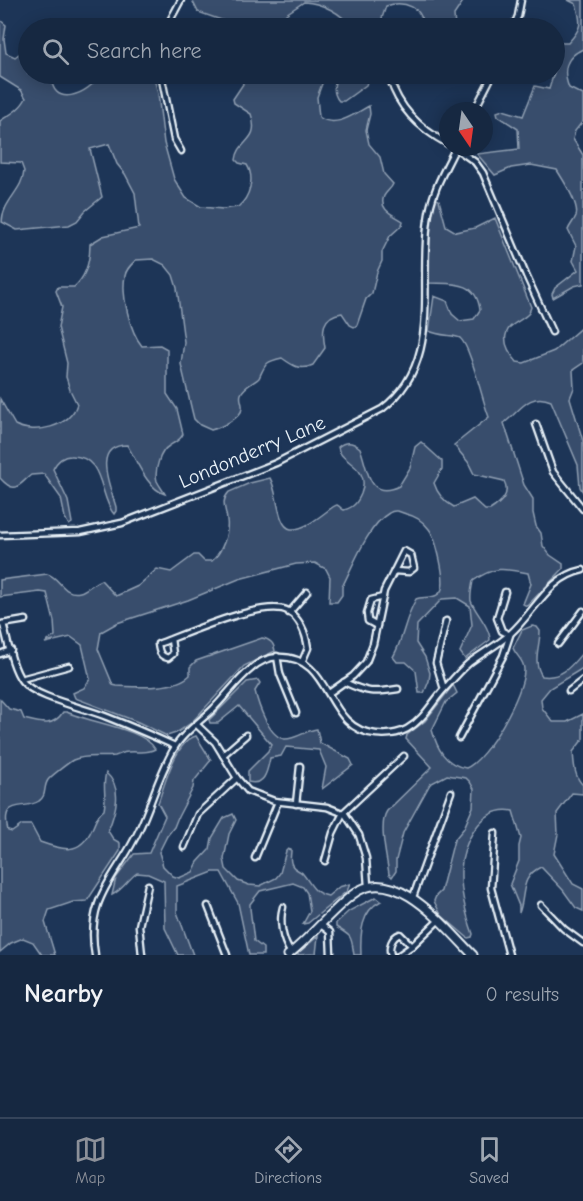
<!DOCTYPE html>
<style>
body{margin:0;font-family:"Comic Neue",sans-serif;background:#1f3048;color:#f1f3f6}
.compass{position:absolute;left:439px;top:102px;width:54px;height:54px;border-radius:50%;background:#162841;box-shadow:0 3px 15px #0003;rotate:167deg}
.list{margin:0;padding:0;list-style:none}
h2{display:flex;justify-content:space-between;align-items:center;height:78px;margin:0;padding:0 24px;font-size:26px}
h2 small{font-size:20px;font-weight:400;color:#9ea6b1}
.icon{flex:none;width:33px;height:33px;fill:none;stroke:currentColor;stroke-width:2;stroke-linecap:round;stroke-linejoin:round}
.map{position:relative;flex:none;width:583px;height:955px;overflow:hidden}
.search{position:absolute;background:#162841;box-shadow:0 3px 15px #0003;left:18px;right:18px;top:18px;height:66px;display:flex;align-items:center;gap:15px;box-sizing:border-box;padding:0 21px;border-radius:33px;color:#9ea6b1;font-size:22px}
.sheet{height:162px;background:#162841}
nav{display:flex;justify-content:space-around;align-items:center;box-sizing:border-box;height:84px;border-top:2px solid #35445a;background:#162841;font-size:16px;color:#9ea6b1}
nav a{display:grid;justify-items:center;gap:3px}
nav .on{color:#8c9099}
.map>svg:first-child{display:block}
.green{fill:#374d6c;stroke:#909fb2;stroke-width:1.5}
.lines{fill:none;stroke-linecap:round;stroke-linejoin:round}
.street-casing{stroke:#e8f1f8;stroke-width:9}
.secondary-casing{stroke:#e8f1f8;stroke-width:11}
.street{stroke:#1d3557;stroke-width:4.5}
.secondary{stroke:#1d3557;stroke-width:7}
.labels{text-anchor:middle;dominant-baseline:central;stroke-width:4.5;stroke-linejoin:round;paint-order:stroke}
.street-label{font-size:20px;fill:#e8f1f8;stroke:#1d3557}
</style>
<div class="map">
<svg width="583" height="955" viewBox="0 0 583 955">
<rect width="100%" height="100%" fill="#1d3557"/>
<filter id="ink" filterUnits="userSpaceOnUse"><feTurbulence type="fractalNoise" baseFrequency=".0167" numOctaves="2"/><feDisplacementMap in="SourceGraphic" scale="12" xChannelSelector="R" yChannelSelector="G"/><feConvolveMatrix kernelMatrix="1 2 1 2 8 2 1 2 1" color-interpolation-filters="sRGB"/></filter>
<g filter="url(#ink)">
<g class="green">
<path d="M192,0H464L454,15L455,28H423C424,7 404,0 386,6L382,18L384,28H352C342,13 322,3 304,2L286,14L278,28H230L224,21L198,12Z"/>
<path d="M568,0H583V49C565,57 562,70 569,88L583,95V121L575,131L573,139L583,155V284L574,286L553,298L552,294L555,288L578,270L573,261L576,246L568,230C570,225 574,221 576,216C580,205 563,180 557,170L531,165L511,168L495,175L477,154L519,149L518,129L498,116L497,112L503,110L523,116L535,86L549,89L558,60L555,56V43H568C582,28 582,24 576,4Z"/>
<path d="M0,20L6,25L4,39L6,53L15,57L28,47V74H52C49,110 90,95 100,74H153L158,94L164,143L174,179L179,187L186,198L201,207L223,209L238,207C250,197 255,178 247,165L239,163L236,160C238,139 261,142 251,114L234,103L233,99L243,84L241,74H319L323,81L317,97L319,117C336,129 354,114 369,106L370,114L366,130L369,144L380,157L384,174L393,184C391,189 387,191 384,196C378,210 394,215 403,221L402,225L390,236L382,252V261L377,272L372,293L366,299L357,325L354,327L350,325L342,313C321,316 322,331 325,348L313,365C300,371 293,366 282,358C265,362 266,363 259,378C254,383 244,386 241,394C239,399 243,403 242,408C242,418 219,428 211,430L200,425L194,419L192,411L181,364L184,342L177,288L173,275L165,265L153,259L136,260C131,265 126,269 125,276C121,294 130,332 142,346L160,345L167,349V394L177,409L183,434C180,441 176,441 169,446C160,451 154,471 157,481C159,485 162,489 165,494C147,489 136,459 127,445C91,445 110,486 116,507V511L114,514C99,498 105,455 71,456C62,456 57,461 53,469L68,501L72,523L69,525L65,518L61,498L44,474L31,475C19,484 16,496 0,478V399L15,425C35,435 70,427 77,404L70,390L66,377L67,363L58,327L62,307L56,291L58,287H74C87,276 90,260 90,244L103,236L139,228L135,193L125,174L117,164L109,144L90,149L102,197L85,211L77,221L69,225L17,230L2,222C2,202 23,190 24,171L21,163L0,162V121C9,115 21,109 26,98L21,90L0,77Z"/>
<path d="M337,74H370L366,85L344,101H339C332,93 334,84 337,74Z"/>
<path d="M436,199L439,200L446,226L456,232L475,228L495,218L531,307L529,313C524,319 515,322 510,327C500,339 509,353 517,362L524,363L554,351L583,326V363L573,370L574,388L570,398L583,441V492L580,487L578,465L551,401C529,391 519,412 504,423L524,485L533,499V513L536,526L541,533L543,546L550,555L563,564V569L527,606L523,604L531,584L528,573C504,568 494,566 473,581C472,587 470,595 471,601C475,612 490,627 490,640L465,659L460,652L472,625L470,606L457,598L442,599L417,625L416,643L425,657L430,673L429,681L424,693H419L416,671L406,662H397L393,657C404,638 404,620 416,599C423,596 436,600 441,591C447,581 436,538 429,529C423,521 416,516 406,514C400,512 395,509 389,513C368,525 353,566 342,587V595L337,602H329L330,577L326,569L315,563L296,564L239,579L188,600L117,623L101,632L98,649L113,685L117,686C138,687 175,690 190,675V667L196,661L262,638C270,639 274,643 275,651L244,666L191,723L176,733L167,736L138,722L75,698L73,693L84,688L90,679L82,645L71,637L45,643L55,636L54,621L47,593L40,592L0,597V580L47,574C60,577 63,596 80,592C86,591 93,583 101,580L116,596L138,586L157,569L171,572L194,555H198L204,561H212C222,552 229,534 227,520C226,508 220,502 229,492L250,483L270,478C278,491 277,527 291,529C308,531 333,504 337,505C340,506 341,509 344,510C354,507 357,503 361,494C372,465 339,463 338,447C345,441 353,442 360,448C368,468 367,501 399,486L410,468L415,447L421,442L442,461V469L434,483C437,493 445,502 454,507L473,499L485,510H490C501,503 511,494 504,481L474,474L468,462L454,445L489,417C482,400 471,347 460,338C455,335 439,336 429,331L434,296L447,301L452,314L460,321L474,319L480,310C476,280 454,284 429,283C430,266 428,211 436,199Z"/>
<path d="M532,626L537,627L540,631C540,647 532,661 542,676C562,679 571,666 583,652V668L550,688L541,699L542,708L553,722H567L583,714V739L573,752C574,763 574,777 583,785V794L572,793L557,813L558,834L554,854L573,884L583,889V911L576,908L563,890L541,867C519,877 526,896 519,913V906L510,884L519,861V846L521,838L513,811C481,805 462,844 461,870C460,892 466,914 473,934L472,937L468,938L441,915L434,901L436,896L441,891L454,840L464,828L473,807L474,789L470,782L466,778L447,775L430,784L403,833L396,860V871L392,877L389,874C387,859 378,824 387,811L432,767L406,739L407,735L425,721L453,685L457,693L446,702L432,730C437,748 445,765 466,768C487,760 525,692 524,669C524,660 516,656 513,648L522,630Z"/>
<path d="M258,680L260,683L255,691C258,704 269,738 285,739C297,739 306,730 317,729L320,743L350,759L353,765L322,789L326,767L319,750L286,747L281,756L270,758C267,772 265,786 248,782V771L268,751L271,744L239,706L218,723H210L209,720L247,682Z"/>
<path d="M0,699L9,709L21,712L24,719C40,723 53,728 63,712H67C87,722 145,729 155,749C147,754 137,751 128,752C123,752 119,755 115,756C101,758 87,754 73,760C68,763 51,776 48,780C43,787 47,796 39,801C24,811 0,797 8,831L12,832L22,825H31L40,842C62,850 80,856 92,829C96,821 96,816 104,810C107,798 102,785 106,773C124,788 115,813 108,831L113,839L120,843V851L87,901L73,902L49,910L45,922L55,955H42L33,942L23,938L11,943L0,952Z"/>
<path d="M196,736L211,760L194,781L193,788L178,817L174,827L167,836L159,852L163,866L173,876L179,878L193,872L198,862L210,849L212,838L224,818L233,814L236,820L229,834L224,859L226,869L238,881L249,885L260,886L276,878L280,873L286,851L288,849L291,850C291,856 289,860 292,865C294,870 300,870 303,874C312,885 313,893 328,896L339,887L350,884L347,891L308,923L303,924L310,911L307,893L303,887L293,883L260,891L250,904V908L254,941L263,948V955H249L238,903L221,872H213L177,886V912L193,955H178L165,928L164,881L148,874L137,873C128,879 123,890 112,895L116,878L134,854L149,853L165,816L158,803C165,784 175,742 196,736Z"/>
<path d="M376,897L381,901C361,911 360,934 361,955H354C351,936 353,937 336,927V923L349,911Z"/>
<polygon points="318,936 316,954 296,955"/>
</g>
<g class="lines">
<defs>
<g id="street">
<polyline points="166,28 181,0"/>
<polyline points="513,28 518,16 521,0"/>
<polyline points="161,74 174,139 181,151"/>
<path d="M390,79C399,109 420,129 448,144"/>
<polyline points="474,111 493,74"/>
<polyline points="454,147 475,162 483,173 526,275 552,332"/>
<polyline points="536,424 553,472 583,509"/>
<path d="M0,535L80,532L122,523L276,463L382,409C444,362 418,286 428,220C431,193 444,171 456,147"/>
<polygon points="404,551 411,555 414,568 409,572 394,571"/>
<polyline points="289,613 307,592"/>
<polyline points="2,624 26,620"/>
<path d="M3,624C8,641 11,666 22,681C35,698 86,708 107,717C130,726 153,736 175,746"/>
<polyline points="377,626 368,621 367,613 371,600 383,597"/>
<path d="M171,639L173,654L168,658C160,656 159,652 158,644C183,635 265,598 288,611C300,619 306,634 308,648L302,662"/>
<polyline points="558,644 583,611"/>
<polyline points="0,654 11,650"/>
<polyline points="277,656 280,674 296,713"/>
<polyline points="21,679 69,666"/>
<path d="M344,682C368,693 373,693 398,689"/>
<polyline points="444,689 436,663 446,621"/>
<polyline points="569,691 583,680"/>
<polyline points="329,693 353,676 366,662 373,644 384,591 394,571"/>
<polyline points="197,725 215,742 237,778 248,791 274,801 327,807 345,814 359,835 366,858 368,886"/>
<polyline points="459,738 503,656 510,635 502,631 497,618 505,592"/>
<polyline points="223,755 246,735"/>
<polyline points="296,804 300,766"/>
<polyline points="495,833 491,888 509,955"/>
<polyline points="184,847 198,814 237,778"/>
<polyline points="255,858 278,802"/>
<polyline points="325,861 333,833 343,813 404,756"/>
<polyline points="413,897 451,792"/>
<polyline points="541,905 564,929 583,943"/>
<polyline points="208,906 227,955"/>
<path d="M283,907C279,921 282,940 291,953"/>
<polyline points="321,925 330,932 331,955"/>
<path d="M95,955C85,896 118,876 139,830C152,803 159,773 175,747C184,732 201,721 213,709C226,696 237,680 251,669C258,662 269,657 279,657C334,656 323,729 376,734C386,735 398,734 407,729C425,719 433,700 447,686C454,678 461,670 469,663C482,653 498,645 510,634C535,612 548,577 583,570"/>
<polyline points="142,955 139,926 148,885"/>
<path d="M391,955C388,947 392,937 400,934L412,946"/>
<polyline points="399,955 412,946 438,921"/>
</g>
<path id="secondary" d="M288,955C311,937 329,913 352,895C394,861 446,928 473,955"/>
</defs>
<use href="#street" class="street-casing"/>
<use href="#secondary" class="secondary-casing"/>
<use href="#street" class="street"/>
<use href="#secondary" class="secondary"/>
</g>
</g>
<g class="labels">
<g class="street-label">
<text transform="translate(252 452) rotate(-23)">Londonderry Lane</text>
</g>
</g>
</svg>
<svg class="compass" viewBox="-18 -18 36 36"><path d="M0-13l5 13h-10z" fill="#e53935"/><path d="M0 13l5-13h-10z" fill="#9ea6b1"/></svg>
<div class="search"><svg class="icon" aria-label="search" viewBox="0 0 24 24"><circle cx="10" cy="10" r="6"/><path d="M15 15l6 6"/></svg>Search here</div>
</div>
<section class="sheet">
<h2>Nearby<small>0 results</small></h2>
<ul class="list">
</ul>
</section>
<nav>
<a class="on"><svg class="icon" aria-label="map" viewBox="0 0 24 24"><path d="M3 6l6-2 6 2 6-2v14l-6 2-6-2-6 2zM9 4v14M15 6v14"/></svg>Map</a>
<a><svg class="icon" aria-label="directions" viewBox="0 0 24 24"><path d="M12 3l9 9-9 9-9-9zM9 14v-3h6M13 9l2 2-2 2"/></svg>Directions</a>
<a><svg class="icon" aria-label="saved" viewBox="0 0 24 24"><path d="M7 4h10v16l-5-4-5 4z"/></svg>Saved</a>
</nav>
